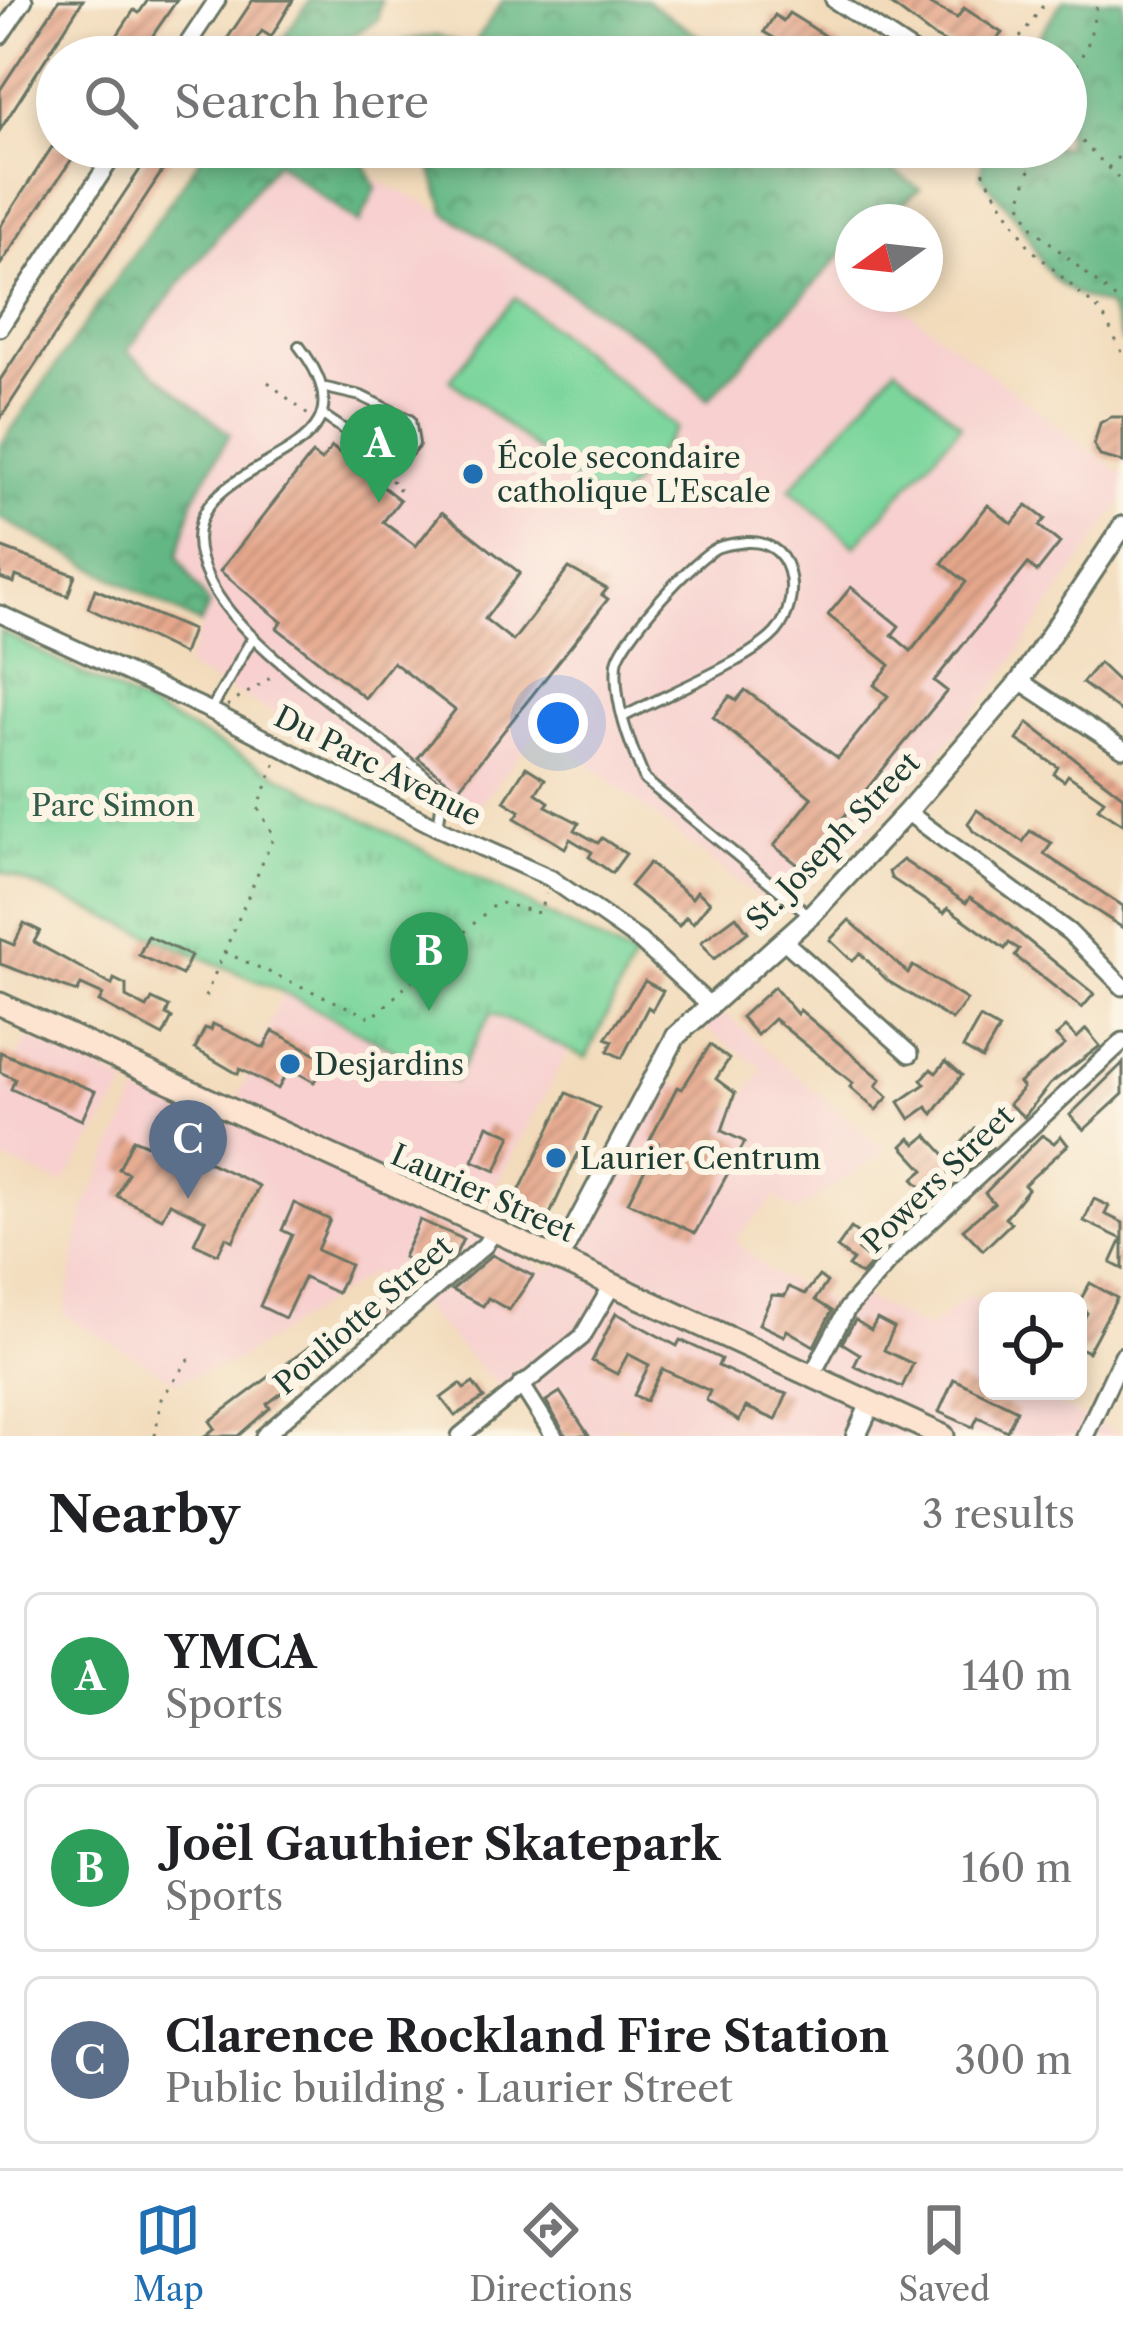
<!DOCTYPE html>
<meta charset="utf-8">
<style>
body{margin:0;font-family:"Libre Caslon Text",serif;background:#f6f6f6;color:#202124}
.controls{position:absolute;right:36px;bottom:36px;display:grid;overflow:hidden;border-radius:18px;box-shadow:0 6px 18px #0003}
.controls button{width:108px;height:108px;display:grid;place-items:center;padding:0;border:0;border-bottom:3px solid #e0e0e0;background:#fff;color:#202124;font:60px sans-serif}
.compass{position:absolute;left:835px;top:204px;width:108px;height:108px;border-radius:50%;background:#fff;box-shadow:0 6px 18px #0003;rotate:255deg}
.you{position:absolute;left:558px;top:723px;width:42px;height:42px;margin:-30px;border:9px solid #fff;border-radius:50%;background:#1a73e8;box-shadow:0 0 0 18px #1a73e833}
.badge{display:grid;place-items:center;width:78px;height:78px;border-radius:50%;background:#1f6fb2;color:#fff;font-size:39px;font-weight:700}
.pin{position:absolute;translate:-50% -99px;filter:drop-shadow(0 3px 6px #0008)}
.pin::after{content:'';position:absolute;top:63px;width:42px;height:36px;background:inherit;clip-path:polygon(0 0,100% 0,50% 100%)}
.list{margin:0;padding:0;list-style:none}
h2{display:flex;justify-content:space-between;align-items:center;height:156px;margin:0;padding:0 48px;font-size:51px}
h2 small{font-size:39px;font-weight:400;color:#757577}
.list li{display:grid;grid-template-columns:78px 1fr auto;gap:36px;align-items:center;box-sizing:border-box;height:168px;margin:0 24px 24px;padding:0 24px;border:3px solid #e0e0e0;border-radius:18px}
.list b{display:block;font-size:45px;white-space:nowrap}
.list p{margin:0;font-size:39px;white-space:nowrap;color:#757577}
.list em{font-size:39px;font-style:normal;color:#757577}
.icon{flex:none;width:66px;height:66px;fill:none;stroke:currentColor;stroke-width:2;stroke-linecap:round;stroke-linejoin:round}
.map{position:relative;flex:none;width:1123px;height:1436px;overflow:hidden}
.search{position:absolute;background:#fff;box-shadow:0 6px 18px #0003;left:36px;right:36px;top:36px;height:132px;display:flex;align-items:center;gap:30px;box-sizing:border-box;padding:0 42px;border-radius:66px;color:#757577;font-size:45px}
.sheet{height:732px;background:#fff}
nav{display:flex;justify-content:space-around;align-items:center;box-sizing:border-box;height:168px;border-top:3px solid #e0e0e0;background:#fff;font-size:33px;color:#757577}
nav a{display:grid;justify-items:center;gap:6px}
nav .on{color:#1f6fb2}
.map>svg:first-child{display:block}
.built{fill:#f7d0cf}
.green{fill:#7bd69c;stroke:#4d8a68;stroke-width:3}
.forest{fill:url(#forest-crowns);stroke:#427a5c;stroke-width:3}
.park{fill:url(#park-tufts);stroke:#4d8a68;stroke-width:3}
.building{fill:url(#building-hatch)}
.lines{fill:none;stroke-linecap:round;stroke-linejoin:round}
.service-casing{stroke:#697463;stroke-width:14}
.minor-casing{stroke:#697463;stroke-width:21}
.tertiary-casing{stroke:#697463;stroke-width:24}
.secondary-casing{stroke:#697463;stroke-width:27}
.path{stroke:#697463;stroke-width:3;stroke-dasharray:3 9;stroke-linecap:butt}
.service{stroke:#fff;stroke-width:8}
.minor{stroke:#fff;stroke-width:15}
.tertiary{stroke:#fff;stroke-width:18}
.secondary{stroke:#fde4d1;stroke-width:21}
.poi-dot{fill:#1f6fb2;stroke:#fcf5e5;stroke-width:4.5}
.labels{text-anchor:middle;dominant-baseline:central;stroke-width:12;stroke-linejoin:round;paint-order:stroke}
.poi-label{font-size:30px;fill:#1f3d34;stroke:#fcf5e5;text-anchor:start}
.street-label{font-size:30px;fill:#1f3d34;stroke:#fcf5e5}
.park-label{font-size:30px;fill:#315c49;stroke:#fcf5e5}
</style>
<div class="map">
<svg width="1123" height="1436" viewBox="0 0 1123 1436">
<defs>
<pattern id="forest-crowns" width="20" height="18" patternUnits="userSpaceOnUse" patternTransform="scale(3)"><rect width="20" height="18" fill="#64b784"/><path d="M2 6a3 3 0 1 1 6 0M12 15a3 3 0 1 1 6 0" fill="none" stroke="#52966d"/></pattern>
<pattern id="park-tufts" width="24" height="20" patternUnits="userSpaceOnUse" patternTransform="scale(3)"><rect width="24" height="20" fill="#7bd69c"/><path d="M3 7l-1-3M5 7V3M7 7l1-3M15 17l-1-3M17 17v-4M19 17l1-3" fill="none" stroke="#64af80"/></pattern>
<pattern id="building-hatch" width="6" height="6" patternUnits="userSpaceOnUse" patternTransform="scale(3)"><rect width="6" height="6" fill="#e6a88d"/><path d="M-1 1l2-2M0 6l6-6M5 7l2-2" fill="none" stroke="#ba8a74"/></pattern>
</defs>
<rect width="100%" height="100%" fill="#fcf5e5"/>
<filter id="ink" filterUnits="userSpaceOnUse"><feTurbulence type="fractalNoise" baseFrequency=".00833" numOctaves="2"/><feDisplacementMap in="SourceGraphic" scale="24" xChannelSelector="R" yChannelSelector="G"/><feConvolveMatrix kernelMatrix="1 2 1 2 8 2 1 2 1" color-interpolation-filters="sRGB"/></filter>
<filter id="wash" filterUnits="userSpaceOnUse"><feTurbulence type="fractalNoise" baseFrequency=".004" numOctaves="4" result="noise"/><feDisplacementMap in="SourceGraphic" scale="48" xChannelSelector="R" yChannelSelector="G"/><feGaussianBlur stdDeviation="2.7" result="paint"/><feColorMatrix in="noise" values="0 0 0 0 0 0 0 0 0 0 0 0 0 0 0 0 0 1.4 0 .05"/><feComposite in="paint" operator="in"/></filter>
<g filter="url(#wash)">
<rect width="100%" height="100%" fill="#f2dbbb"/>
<g class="built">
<polygon points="284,147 308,147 446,213 653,347 708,400 835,256 853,269 853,294 886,294 1123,475 1123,500 994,688 910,788 780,915 542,727 472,814 186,668 209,606 178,556 194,498 230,434 126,351"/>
<polygon points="283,992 453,1080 490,1012 569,1050 471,1231 547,1270 581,1250 666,1080 737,1110 763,1068 703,1027 720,1010 886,1151 796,1212 776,1197 735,1239 769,1272 830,1302 857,1294 928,1330 968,1295 988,1304 988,1391 1029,1391 1123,1436 651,1436 619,1424 609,1436 559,1436 531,1395 498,1386 422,1308 372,1273 237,1360 177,1382 64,1315 84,1210 139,1093 225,1130"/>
<polygon points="29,1037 129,1084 63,1184 0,1159 0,1087"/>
</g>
<g class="green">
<polygon points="515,298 677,428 611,510 450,380"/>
<polygon points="896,367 961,425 855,546 790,489"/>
</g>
<g class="forest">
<polygon points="310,0 381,0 378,20 342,42 330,57 270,57"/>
<polygon points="503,0 646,0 729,57 394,57 402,41 436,35 472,47"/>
<path d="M1063,0H1123V343L1108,306C1045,288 1049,270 1019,222C1008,206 993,191 981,176L984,147H1066V57H1025Z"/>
<polygon points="208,147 356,147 376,188 359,224 276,162 127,351 230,434 194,498 178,556 209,606 200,624 0,518 0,446"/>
<polygon points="424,147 859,147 920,189 879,222 853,222 853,242 708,400 653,347 446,213"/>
</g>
<polygon class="park" points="0,631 634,959 586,1058 491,1013 454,1081 283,992 0,871"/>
<g id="blocks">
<g class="building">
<polygon points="59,0 83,0 0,130 0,90"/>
<polygon points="148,0 177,0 138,57 103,57 134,10 139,13"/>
<polygon points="253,0 293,0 271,37 262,31 244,57 215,57"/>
<polygon points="885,0 921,0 957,18 964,8 1002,33 981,57 961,44 958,49 933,36"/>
<polygon points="789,13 810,26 856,57 806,57 764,32 775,15 783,21"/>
<polygon points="52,147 80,147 0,265 0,227"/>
<polygon points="155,147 178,147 0,419 0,380"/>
<polygon points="1111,417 1123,417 1123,462 1100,456 1094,445 1100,423"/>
<polygon points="332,447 400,500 383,522 416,546 442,512 520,573 485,619 513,641 569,568 607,589 602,595 608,599 458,789 418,758 455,710 393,662 365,698 277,628 282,622 220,571 312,454 321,461"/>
<polygon points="988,505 1012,524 1027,505 1045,519 1039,526 1060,543 1037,572 1028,564 934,681 947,691 802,868 774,846 812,798 713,717 730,696 736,701 745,690 838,758 888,696 874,685 890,665 828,615 851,587 899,626 892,635 911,651 966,582 942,563"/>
<polygon points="0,547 75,575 68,596 16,576 14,583 0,578"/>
<polygon points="95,589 192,630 183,654 88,608"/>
<polygon points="1099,663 1123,686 1123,713 1082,683"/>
<polygon points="1028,723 1123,796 1123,824 1098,808 1104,800 1068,775 1064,781 1054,774 1058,767 1017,740"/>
<polygon points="526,767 545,779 536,793 549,802 546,806 579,823 575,830 598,843 602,838 626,854 612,873 589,857 592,852 570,839 565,848 515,818 520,811 504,801"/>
<polygon points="977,810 1023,842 1030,831 1052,843 1044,854 1123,906 1123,928 973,831 968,823"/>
<polygon points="903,860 966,903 970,897 999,917 1094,994 1082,1008 1015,956 1019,949 1009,943 1005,949 948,908 944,913 891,878 889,872"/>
<polygon points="649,863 692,898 697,891 710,902 693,923 686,917 679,926 630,886"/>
<polygon points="736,916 748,932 714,959 701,942"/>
<polygon points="849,920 908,973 913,966 967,1000 952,1020 888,981 860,953 852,961 830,940"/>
<polygon points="24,923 40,931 34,942 112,985 114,979 126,985 126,997 147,1008 152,999 169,1007 166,1015 172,1018 163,1036 99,1002 103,995 81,985 77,992 0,964 0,939 14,945"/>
<polygon points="148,936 191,956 182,975 139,955"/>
<polygon points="645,981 663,991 652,1010 648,1007 622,1058 608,1051 613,1041 606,1038"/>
<polygon points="774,987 797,1014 800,1010 881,1079 876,1086 888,1097 876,1110 850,1087 853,1083 774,1019 757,1035 741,1017"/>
<polygon points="980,1018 999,1029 982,1059 963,1048"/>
<polygon points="213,1024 264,1048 273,1031 326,1059 314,1082 289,1068 278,1089 240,1069 238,1074 195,1049 205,1028 211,1030"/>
<polygon points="1066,1027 1077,1038 1086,1029 1100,1046 1050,1084 1024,1117 1009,1104 1023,1088 1019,1083 1065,1045 1056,1036"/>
<polygon points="710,1045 729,1059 716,1079 735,1093 722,1131 745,1142 695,1233 628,1202 658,1143 650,1140 677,1087 682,1089"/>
<polygon points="0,1052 95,1091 82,1120 11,1089 15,1079 0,1072"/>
<polygon points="946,1061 962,1075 933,1114 927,1107 910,1119 899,1102 925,1084 921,1080 931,1069 936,1073"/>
<polygon points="1123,1063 1123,1094 1084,1130 1070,1115"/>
<polygon points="567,1093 599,1108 546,1223 511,1208"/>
<polygon points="488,1125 511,1135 496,1171 473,1161"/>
<polygon points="975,1128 992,1147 965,1172 958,1164 931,1197 913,1179 924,1170 902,1146 910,1138 916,1144 927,1135 948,1158"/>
<polygon points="1042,1135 1054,1143 1061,1136 1068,1145 1024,1185 1028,1189 1005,1218 1011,1223 983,1250 963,1229 994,1203 985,1193"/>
<polygon points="133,1139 185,1160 189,1153 259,1186 233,1241 226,1237 218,1254 194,1243 205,1220 170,1203 162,1218 117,1196 128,1173 119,1169"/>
<polygon points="1094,1199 1109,1206 1105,1214 1123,1223 1123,1269 1111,1263 1122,1239 1084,1221"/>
<polygon points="294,1203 330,1220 317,1250 350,1265 337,1293 304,1278 285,1318 260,1306 292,1235 282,1230"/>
<polygon points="420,1220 463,1239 456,1254 435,1272 403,1257"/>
<polygon points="851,1228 866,1239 858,1250 873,1262 861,1275 848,1266 853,1260 837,1248"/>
<polygon points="492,1255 533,1276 509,1310 488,1298 483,1306 452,1290"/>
<polygon points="819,1276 827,1282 815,1300 832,1311 814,1346 787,1330 784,1336 759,1324 772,1295 785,1296 789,1287 805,1294"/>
<polygon points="1090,1283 1117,1298 1088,1352 1078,1347 1078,1330 1087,1313 1078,1304"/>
<polygon points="386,1293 395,1304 347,1345 334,1329 351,1314 356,1319"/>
<polygon points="616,1313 677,1346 680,1340 721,1359 718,1366 764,1387 787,1394 776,1420 746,1407 739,1421 706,1400 710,1391 662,1369 646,1401 634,1395 649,1365 628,1354 617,1374 592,1361"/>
<polygon points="877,1319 894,1328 884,1350 913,1364 902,1387 854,1366 860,1354 842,1343 855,1320 871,1330"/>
<polygon points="313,1344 326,1359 267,1404 270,1408 238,1436 205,1436 215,1428 210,1421"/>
<polygon points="954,1379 1017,1410 1007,1431 978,1417 973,1427 939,1412"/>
<polygon points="473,1383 484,1398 455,1416 441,1398 460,1384 464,1389"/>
<polygon points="560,1392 589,1436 566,1436 546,1401"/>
</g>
</g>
</g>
<g filter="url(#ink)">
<use href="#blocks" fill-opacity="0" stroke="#697463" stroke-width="3"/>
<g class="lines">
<defs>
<g id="service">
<path d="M299,346C402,480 145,444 208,578C244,655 379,730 443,792L438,828"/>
<polyline points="324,416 385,457 407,452 414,444 410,420 361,396 326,388"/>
<polyline points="212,708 253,637"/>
<path d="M623,717C664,695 738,666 770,638C802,611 800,539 747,542C739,543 727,544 719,547C696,555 620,640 617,663C613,702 630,745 645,780L808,914"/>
</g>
<g id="minor">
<polyline points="834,0 921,57"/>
<polyline points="0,36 24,0"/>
<polyline points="179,57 217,0"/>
<polyline points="0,328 119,147"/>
<polyline points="0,614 211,711 438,828 550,878 640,941 707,1003"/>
<polyline points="1020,681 1123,749"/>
<polyline points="907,812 1069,932 1123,987"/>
<polyline points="783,940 910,1054"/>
<polyline points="813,1373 847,1309 898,1251 1123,1041"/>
<polyline points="521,1384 554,1436"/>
<polyline points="264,1436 485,1245 494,1231"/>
<polyline points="460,1436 582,1337 613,1284"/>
<polyline points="1085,1436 1123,1355"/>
</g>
<g id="tertiary">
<polyline points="558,1260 676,1036 810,916 907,812 1020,681 1123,526"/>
<polyline points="856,1436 871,1403"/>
</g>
<polyline id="secondary" points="0,1004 943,1436"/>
</defs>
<use href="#service" class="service-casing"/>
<use href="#minor" class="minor-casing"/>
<use href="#tertiary" class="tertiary-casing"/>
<use href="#secondary" class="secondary-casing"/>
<g class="path">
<polyline points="1006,57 1047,0"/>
<polyline points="1066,88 1089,41 1098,0"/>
<polyline points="1066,111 1070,129 1123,183"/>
<polyline points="983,147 984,174 1030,248 1102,313 1123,354"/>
<polyline points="1037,147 1020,202 1033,228 1123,305"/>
<polyline points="1108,168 1123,152"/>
<polyline points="268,382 308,415"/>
<polyline points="344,443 400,487 395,496"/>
<polyline points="227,706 275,675"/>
<polyline points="224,952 372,1018 497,902 539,913 546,894"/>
<polyline points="205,997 274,836 258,808 276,762"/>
<polyline points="155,1436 161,1399 191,1357"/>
</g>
<use href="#service" class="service"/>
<use href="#minor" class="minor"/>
<use href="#tertiary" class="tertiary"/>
<use href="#secondary" class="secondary"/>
</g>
</g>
<g class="poi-dot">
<circle cx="473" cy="474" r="12"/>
<circle cx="290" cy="1064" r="12"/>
<circle cx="556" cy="1158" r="12"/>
</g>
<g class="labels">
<g class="poi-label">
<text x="497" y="457">École secondaire<tspan x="497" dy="34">catholique L'Escale</tspan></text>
<text x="314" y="1064">Desjardins</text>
<text x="580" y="1158">Laurier Centrum</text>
</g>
<g class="street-label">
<text transform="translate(378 766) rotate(27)">Du Parc Avenue</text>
<text transform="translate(833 841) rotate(-46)">St. Joseph Street</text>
<text transform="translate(938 1179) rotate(-44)">Powers Street</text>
<text transform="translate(483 1193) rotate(24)">Laurier Street</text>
<text transform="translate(363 1315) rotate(-41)">Pouliotte Street</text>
</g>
<g class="park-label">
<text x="113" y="805">Parc Simon</text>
</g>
</g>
</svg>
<div class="controls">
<button><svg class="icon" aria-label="locate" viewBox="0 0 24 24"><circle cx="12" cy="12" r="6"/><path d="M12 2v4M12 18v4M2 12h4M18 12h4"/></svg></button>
</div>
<svg class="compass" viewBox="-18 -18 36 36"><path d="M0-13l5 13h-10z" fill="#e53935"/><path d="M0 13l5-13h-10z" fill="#757577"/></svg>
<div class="you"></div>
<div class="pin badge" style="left:379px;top:503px;background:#2e9e5b">A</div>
<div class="pin badge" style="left:429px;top:1011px;background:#2e9e5b">B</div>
<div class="pin badge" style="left:188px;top:1199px;background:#5c6f8a">C</div>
<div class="search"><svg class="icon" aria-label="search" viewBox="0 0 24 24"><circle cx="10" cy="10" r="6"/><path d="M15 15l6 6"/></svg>Search here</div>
</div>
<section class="sheet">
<h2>Nearby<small>3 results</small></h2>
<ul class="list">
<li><span class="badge" style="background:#2e9e5b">A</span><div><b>YMCA</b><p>Sports</p></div><em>140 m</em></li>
<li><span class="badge" style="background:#2e9e5b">B</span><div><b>Joël Gauthier Skatepark</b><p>Sports</p></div><em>160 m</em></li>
<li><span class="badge" style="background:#5c6f8a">C</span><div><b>Clarence Rockland Fire Station</b><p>Public building · Laurier Street</p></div><em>300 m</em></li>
</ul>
</section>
<nav>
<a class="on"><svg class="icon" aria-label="map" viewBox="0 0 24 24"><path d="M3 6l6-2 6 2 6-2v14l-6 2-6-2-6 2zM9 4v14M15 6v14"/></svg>Map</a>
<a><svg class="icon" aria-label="directions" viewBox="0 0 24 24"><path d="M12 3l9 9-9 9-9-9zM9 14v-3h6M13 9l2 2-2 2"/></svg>Directions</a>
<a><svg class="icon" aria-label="saved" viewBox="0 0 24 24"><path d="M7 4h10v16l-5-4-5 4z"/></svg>Saved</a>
</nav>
